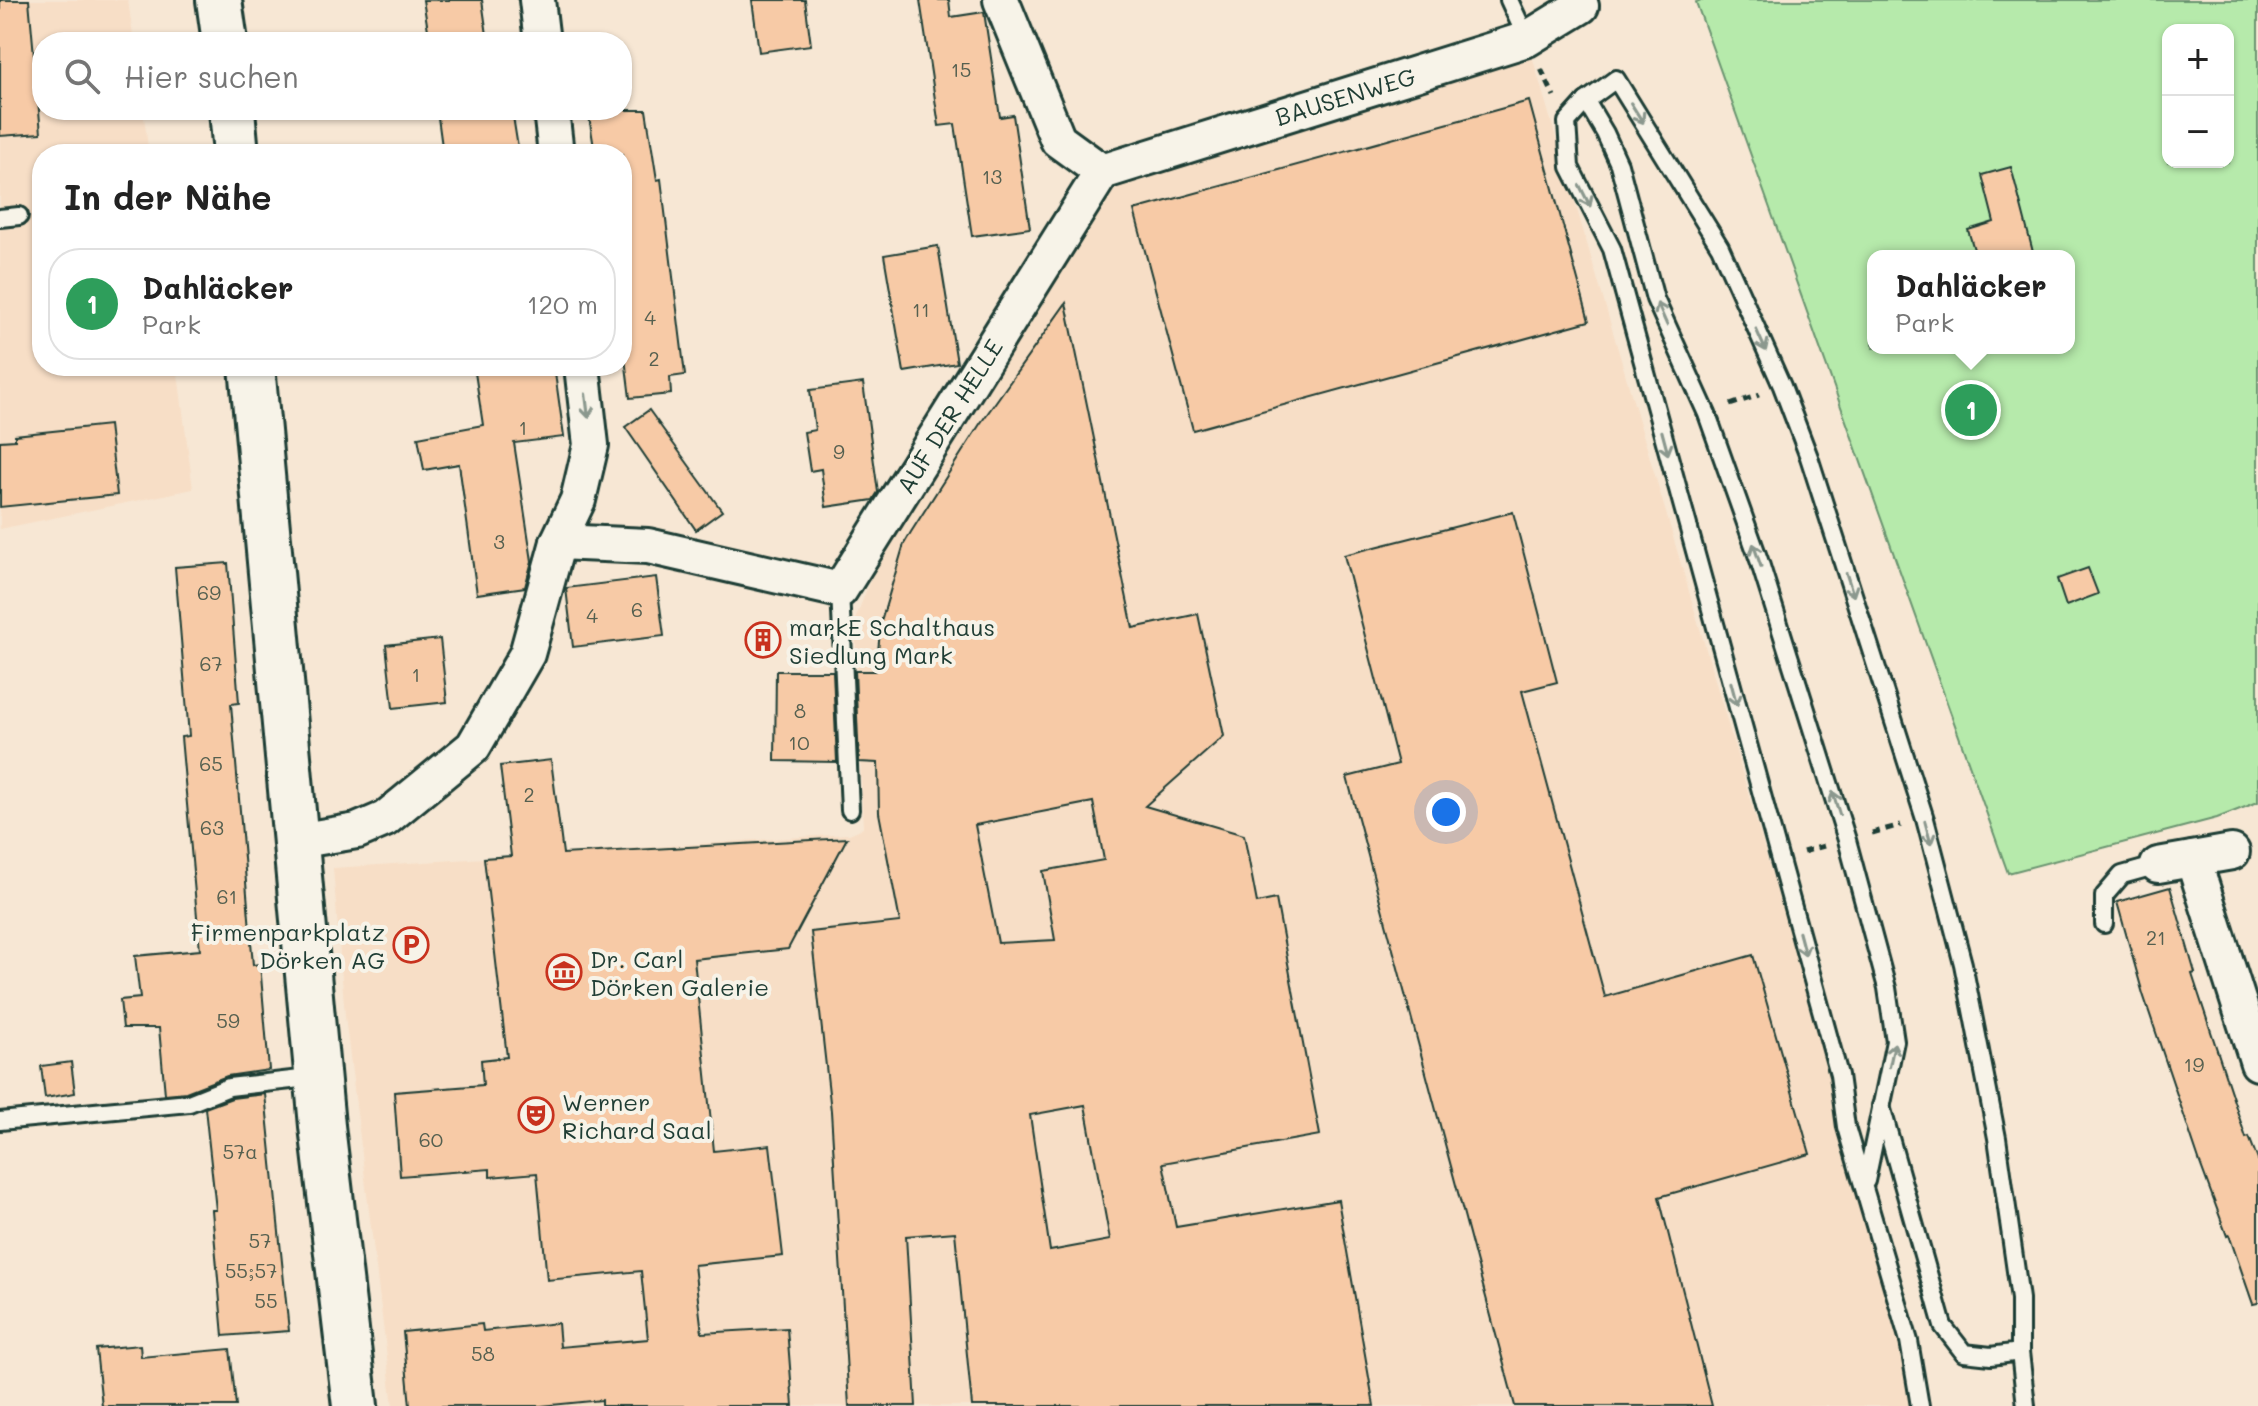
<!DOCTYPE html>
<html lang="de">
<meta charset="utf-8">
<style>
body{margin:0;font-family:Mali,sans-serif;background:#f6f6f6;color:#222}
.controls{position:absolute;right:24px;top:24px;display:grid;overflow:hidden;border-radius:16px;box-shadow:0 2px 6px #0004}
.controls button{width:72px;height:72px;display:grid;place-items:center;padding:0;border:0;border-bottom:2px solid #e0e0e0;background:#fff;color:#222;font:40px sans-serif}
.you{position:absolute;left:1446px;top:812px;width:28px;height:28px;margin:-20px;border:6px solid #fff;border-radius:50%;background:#1a73e8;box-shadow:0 0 0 12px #1a73e833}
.badge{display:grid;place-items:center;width:52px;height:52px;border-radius:50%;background:#111827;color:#fff;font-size:26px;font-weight:700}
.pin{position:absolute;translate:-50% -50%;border:4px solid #fff;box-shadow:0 2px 8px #0006}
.popup{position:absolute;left:1867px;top:250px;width:208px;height:104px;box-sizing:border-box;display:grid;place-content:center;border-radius:16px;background:#fff;filter:drop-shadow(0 2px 6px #0005);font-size:26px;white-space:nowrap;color:#767676}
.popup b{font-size:30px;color:#222}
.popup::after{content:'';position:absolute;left:50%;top:100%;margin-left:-16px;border:16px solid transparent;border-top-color:#fff}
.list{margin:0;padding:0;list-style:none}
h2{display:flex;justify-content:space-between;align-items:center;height:104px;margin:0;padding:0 32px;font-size:34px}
h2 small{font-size:26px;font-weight:400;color:#767676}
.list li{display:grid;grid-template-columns:52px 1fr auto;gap:24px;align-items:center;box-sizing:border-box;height:112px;margin:0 16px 16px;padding:0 16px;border:2px solid #e0e0e0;border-radius:32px}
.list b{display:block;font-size:30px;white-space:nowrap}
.list p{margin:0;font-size:26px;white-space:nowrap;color:#767676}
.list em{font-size:26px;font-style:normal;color:#767676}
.icon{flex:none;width:44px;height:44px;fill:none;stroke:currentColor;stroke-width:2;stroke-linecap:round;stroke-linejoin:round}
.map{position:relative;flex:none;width:2258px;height:1406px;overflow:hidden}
.search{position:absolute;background:#fff;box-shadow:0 2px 6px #0004;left:32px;top:32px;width:600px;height:88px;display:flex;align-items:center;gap:20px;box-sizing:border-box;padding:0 28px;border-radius:32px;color:#767676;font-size:30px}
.panel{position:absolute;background:#fff;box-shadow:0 2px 6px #0004;left:32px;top:144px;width:600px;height:232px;border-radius:32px}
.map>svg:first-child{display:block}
.built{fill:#f7dec6}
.green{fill:#b6eaab;stroke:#6a9470;stroke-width:2;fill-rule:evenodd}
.building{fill:#f7caa6;stroke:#1f3d34;stroke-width:2;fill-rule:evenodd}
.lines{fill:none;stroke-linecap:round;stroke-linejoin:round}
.service-casing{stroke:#1f3d34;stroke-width:22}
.minor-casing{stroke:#1f3d34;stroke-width:40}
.secondary-casing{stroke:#1f3d34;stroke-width:50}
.path{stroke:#1f3d34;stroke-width:5;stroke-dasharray:8 6;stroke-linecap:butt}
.service{stroke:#f7f3e8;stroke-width:16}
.minor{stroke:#f7f3e8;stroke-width:34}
.secondary{stroke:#f7f3e8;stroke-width:44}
.oneway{stroke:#8b988e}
.labels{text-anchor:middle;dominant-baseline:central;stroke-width:8;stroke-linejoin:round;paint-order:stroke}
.number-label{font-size:20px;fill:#556050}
.street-label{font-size:24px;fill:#1f3d34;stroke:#f7f3e8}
.poi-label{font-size:24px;fill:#1f3d34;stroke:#f7f3e8;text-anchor:start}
</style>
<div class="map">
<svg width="2258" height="1406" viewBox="0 0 2258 1406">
<rect width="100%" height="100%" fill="#f7e7d4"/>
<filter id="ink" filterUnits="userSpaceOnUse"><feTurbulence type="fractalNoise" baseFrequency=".0125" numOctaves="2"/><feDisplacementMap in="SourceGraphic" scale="16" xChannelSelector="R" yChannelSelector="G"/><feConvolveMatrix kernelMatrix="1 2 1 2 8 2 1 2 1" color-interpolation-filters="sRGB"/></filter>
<g filter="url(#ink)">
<g class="built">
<polygon points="0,0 128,0 134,42 42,42 42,110 143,110 149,154 42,154 42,366 177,366 193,489 0,529"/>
<polygon points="1527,39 1928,1406 393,1406 345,1016 333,868 849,834 863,828 855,620 871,578 1102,172"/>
</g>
<path class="green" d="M1701,0H2258V802L2217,818L2008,873L1696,2ZM2168,30H2228V162H2168ZM1873,256H2069V348H1873Z"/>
<g class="building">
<polygon points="0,0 29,0 41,133 0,136"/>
<polygon points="423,0 482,0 488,42 430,42"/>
<polygon points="752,0 805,0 811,45 759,52"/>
<polygon points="920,0 949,0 951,17 984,12 1000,117 1013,115 1030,228 972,236 955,124 939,126"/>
<polygon points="1529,101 1589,321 1193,430 1134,210"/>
<polygon points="437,110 512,110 519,154 443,154"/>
<polygon points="588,110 646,110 657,180 661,179 685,375 670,377 671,394 630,398 622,334 622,154 595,154"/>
<polygon points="2011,167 2034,256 1976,256 1968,230 1994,222 1982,175"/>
<polygon points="938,246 957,363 904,372 884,255"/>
<path d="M1066,303L1133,628L1198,614L1224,736L1145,806L1244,835L1257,903L1276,899L1320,1135L1163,1163L1176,1227L1338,1200L1374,1406H972L955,1232L906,1236L916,1406H849L831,1111L811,932L900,922L879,813L878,763L859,762L855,671H876L881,622L904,544L911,532L980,424ZM1093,802L1104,860L1043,871L1055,940L998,943L975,825ZM1085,1105L1110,1240L1050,1251L1030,1115Z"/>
<polygon points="474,366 554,366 564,437 514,443 532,561 525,587 477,594 459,464 424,470 418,437 483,425"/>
<polygon points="863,383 878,492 873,500 826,507 821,469 810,471 804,432 815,430 810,390"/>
<polygon points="649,410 722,511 696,530 625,427"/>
<polygon points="109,425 117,495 0,507 0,441 15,440 15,435"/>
<polygon points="1513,512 1557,682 1522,691 1605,997 1753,955 1810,1154 1659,1197 1712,1406 1515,1406 1347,777 1398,764 1344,555"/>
<polygon points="228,563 239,703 231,704 253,965 260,964 269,1070 227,1076 186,1092 165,1094 159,1028 123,1028 120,1000 140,998 135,956 200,950 181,737 189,736 175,567"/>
<polygon points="2088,568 2098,594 2066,606 2057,579"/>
<polygon points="656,577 664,636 573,647 566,588"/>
<polygon points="440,639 447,702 393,708 386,645"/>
<polygon points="776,671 833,671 837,762 775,761"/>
<polygon points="551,760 563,854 847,838 788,949 694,959 714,1151 770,1145 783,1256 694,1265 702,1333 787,1328 793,1406 602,1406 602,1400 541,1406 410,1406 403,1332 482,1324 483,1331 558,1323 560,1347 648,1339 641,1271 547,1280 537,1173 490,1177 490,1169 400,1176 394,1092 483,1085 481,1060 507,1057 484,858 511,856 500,766"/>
<polygon points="2170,887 2195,973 2192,974 2246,1138 2249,1137 2258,1160 2258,1303 2253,1304 2229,1235 2227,1236 2200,1163 2143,994 2117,902"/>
<polygon points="71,1062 75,1093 45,1098 41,1066"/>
<polygon points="265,1094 289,1331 223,1336 212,1210 216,1210 205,1108 232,1098"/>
<polygon points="140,1345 141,1357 230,1349 236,1406 102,1406 96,1349"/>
</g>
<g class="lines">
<defs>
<g id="service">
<polyline points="1509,0 1527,39"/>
<polyline points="1586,101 1605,133 1619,164 1655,299 1707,414 1759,560 1847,840 1887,988 1895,1041 1866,1181"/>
<polyline points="0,218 19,216"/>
<polyline points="840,590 850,810"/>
<polyline points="2104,924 2104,896 2122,875 2158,865"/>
<polyline points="1881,1106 1943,1326 1964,1353 1991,1356 2020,1352 2020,1299 1997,1138 1963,964 1925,819 1889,706 1809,457 1782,386 1720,247 1616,79 1586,101 1567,122 1570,167 1612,249 1839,1075 1846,1127 1909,1341 1920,1406"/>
<polyline points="0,1121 189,1103 229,1087 318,1077"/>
<polyline points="2020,1352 2026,1406"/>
</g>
<g id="minor">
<polyline points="537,0 542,42"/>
<polyline points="1001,0 1058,140 1102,172"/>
<polyline points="551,110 556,154"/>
<polyline points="1102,172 1527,39 1581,6"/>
<polyline points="558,542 648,546 840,590 1102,172"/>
<polyline points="296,841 357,831 385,819 473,747 527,654 558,542 578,500 591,445 582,366"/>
<polyline points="2193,859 2258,1063"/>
<polyline points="2158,865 2232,852"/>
</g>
<g id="secondary">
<polyline points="219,0 225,42"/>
<polyline points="232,110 236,154"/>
<polyline points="252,366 322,1126 355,1406"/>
</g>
</defs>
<use href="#service" class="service-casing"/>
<use href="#minor" class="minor-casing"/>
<use href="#secondary" class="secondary-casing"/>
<g class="path">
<polyline points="1541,69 1554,96"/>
<polyline points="1730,405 1759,395"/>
<polyline points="1872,833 1901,825"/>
<polyline points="1803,852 1824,846"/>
</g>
<use href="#service" class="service"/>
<use href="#minor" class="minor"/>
<use href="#secondary" class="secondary"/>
</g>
<defs><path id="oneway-shaft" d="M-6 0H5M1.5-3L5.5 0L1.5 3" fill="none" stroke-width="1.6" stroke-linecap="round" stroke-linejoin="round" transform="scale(2)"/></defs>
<g class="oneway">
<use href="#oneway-shaft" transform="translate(1637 113) rotate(58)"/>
<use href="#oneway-shaft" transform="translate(1585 196) rotate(63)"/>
<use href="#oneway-shaft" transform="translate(1662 314) rotate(-114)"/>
<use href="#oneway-shaft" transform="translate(1761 340) rotate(66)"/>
<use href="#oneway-shaft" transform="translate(587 406) rotate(83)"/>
<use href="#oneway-shaft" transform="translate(1665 443) rotate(75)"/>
<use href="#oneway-shaft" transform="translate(1757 555) rotate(-109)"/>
<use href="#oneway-shaft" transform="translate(1850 585) rotate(72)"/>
<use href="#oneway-shaft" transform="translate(1734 694) rotate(75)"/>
<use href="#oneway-shaft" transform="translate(1836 803) rotate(-107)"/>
<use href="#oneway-shaft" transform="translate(1928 833) rotate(75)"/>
<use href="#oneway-shaft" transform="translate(1802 944) rotate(75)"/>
<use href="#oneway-shaft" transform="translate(1892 1055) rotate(-78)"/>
</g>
</g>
<defs>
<symbol id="building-ring" viewBox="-11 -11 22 22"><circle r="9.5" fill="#f7f3e8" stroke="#c8321e" stroke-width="1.5"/><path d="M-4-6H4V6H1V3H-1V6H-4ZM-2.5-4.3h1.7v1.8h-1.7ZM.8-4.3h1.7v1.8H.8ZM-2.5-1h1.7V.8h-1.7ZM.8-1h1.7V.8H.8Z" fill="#c8321e"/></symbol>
<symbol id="parking-ring" viewBox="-11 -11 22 22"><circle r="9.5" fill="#f7f3e8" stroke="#c8321e" stroke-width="1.5"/><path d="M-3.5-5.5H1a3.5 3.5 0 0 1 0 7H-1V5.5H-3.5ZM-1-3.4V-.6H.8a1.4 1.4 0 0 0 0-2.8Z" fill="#c8321e"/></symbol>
<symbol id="museum-ring" viewBox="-11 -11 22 22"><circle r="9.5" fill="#f7f3e8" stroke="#c8321e" stroke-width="1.5"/><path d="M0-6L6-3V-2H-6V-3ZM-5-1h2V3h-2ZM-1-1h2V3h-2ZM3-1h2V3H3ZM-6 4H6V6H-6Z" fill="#c8321e"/></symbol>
<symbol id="theatre-ring" viewBox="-11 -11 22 22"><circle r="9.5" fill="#f7f3e8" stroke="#c8321e" stroke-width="1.5"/><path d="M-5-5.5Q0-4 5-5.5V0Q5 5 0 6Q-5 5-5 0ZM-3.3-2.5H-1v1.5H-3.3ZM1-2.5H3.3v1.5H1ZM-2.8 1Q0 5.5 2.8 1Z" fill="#c8321e"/></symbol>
</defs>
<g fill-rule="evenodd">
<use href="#building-ring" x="743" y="620" width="40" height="40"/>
<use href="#parking-ring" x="391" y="925" width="40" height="40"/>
<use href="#museum-ring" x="544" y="952" width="40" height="40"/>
<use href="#theatre-ring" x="516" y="1095" width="40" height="40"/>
</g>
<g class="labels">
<g class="number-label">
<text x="961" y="69">15</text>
<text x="992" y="176">13</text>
<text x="921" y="309">11</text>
<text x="650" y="317">4</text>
<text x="654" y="358">2</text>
<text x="523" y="427">1</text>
<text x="839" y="451">9</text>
<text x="499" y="541">3</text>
<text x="209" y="592">69</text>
<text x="637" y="609">6</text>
<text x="592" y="615">4</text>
<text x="211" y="663">67</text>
<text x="416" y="674">1</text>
<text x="800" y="710">8</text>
<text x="799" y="742">10</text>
<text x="211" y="763">65</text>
<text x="529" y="794">2</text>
<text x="212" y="827">63</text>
<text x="227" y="896">61</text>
<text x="2156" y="937">21</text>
<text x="228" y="1020">59</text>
<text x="2194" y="1064">19</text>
<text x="431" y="1139">60</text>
<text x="240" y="1151">57a</text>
<text x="260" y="1240">57</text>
<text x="251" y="1270">55;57</text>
<text x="266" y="1300">55</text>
<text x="483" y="1353">58</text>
</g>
<g class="street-label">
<text transform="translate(1345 96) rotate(-17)">BAUSENWEG</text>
<text transform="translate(949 416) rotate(-58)">AUF DER HELLE</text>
</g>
<g class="poi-label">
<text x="789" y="626">markE Schalthaus<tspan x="789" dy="28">Siedlung Mark</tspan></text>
<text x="385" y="931" text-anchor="end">Firmenparkplatz<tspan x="385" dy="28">Dörken AG</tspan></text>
<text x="590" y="958">Dr. Carl<tspan x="590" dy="28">Dörken Galerie</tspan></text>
<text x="562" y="1101">Werner<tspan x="562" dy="28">Richard Saal</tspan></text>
</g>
</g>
</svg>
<div class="controls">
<button>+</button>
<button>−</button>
</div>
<div class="you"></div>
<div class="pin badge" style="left:1971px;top:410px;background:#2e9e5b">1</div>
<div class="popup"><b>Dahläcker</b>Park</div>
<div class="search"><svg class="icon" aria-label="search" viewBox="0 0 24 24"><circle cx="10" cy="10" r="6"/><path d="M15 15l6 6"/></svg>Hier suchen</div>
<section class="panel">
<h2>In der Nähe<small></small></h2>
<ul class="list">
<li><span class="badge" style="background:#2e9e5b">1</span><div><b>Dahläcker</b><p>Park</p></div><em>120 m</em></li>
</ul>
</section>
</div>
